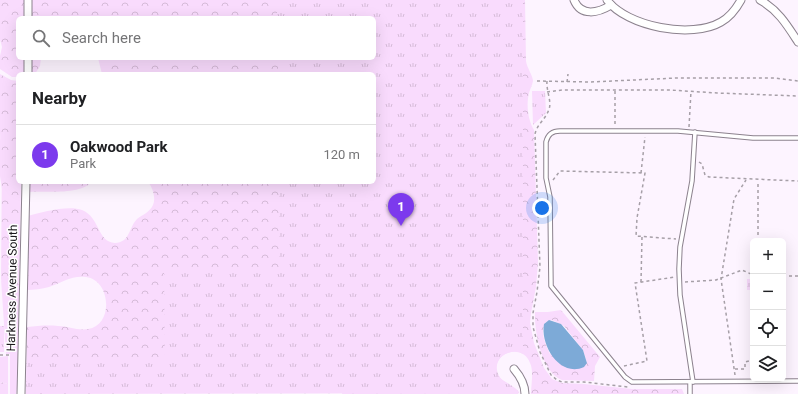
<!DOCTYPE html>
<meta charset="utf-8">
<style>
body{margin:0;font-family:Roboto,sans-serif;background:#f6f6f6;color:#202124}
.controls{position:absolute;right:12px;bottom:12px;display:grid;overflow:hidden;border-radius:6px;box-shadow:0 4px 16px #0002}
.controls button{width:36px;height:36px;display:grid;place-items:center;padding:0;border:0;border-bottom:1px solid #e0e0e0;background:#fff;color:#202124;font:20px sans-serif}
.you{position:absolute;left:542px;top:208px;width:14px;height:14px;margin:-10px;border:3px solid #fff;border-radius:50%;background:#1a73e8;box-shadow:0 0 0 6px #1a73e833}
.badge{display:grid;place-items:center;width:26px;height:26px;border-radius:50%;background:#7c3aed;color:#fff;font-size:13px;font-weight:700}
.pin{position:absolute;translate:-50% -33px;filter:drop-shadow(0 1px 2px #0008)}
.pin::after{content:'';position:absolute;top:21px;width:14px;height:12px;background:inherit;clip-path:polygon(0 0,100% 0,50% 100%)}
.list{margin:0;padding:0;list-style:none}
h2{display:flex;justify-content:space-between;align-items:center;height:52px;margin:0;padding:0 16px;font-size:17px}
h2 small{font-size:13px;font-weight:400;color:#757577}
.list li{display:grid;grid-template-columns:26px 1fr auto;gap:12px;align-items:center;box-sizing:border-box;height:60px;padding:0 16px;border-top:1px solid #e0e0e0}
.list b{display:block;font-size:15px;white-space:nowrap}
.list p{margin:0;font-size:13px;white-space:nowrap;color:#757577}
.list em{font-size:13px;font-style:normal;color:#757577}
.icon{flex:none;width:22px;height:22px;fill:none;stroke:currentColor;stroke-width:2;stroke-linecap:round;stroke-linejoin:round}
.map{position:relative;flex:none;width:798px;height:394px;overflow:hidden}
.search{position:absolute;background:#fff;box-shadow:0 4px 16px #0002;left:16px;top:16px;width:360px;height:44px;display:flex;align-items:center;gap:10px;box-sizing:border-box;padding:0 14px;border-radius:6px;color:#757577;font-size:15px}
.panel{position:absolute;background:#fff;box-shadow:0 4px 16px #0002;left:16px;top:72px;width:360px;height:112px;border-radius:6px}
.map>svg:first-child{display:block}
.green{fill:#f9dbfd}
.forest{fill:url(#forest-crowns);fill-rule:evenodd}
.park{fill:url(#park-tufts)}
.water{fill:#7daad7}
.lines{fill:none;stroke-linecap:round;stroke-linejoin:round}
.lane-casing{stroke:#8c828e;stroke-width:5.5}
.street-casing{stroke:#8c828e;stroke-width:9}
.path{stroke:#a69fa7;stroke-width:1.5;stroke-dasharray:3 3;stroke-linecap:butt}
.lane{stroke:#fff;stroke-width:3.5}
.street{stroke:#fff;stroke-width:7}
.labels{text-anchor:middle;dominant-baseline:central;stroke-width:3;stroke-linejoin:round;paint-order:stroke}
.street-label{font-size:12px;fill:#1a161b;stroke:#fff}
</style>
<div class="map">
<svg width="798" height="394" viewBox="0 0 798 394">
<defs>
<pattern id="forest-crowns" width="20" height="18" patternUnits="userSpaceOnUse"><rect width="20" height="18" fill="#f9dbfd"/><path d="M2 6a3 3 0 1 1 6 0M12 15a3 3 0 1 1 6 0" fill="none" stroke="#d5bbd8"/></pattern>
<pattern id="park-tufts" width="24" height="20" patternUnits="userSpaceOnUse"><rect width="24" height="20" fill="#f9dbfd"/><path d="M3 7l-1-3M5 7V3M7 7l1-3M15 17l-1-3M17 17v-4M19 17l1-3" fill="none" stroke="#d5bbd8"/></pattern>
</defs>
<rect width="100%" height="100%" fill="#fdf4ff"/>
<g class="green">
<polygon points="0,133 2,149 2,189 0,176"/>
<path d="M1,279C4,287 11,287 19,289L18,382L16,394H10V354H6Z"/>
<polygon points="8,356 8,384 0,382 0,357"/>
</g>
<g class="forest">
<polygon points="0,0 24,0 24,18 18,18 18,58 24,58 24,74 18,74 18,77 12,77 0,69 0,56 2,47 0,39"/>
<path d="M32,0H525L526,61C527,68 533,76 533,81C532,86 530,89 529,93C526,105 528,120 534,130L538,262L536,287L531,313L530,323L534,343L544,368L552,379L562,383L584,384L632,389H682L684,394H531C531,385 534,371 530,363C523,342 490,353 498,374C502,384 513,384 519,392L518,394H342L374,182V74H102L98,58H374V18H32Z"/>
<polygon points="32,58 41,58 40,66 35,74 32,74"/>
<path d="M0,74L11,80L18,81V182H21L19,289C11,288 3,287 1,279L2,156L0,133Z"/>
<path d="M30,182H91C82,195 44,191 29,192Z"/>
<path d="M148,182H305L285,264L189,368L26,394L27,327C37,326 47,325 58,326C68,326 78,331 88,329C114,325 111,280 86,277C72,275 61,283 49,287C42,289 34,290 27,290L28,216C42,212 68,205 82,210C100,217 97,242 115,243C118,243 121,242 124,240C130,235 131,225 137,219C142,215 150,212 153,205C156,198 153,188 148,182Z"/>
<path d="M561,310L600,357L595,366L594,381L562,380C542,373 534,331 535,312H548ZM552,320L564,326L583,350L587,363L550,354C546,345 539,330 546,322Z"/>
<polygon points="0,382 8,384 8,394 0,394"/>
</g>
<g class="park">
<path d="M277,0H523V354C518,351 513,351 508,353C504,354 500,357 498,361C489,381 514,382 519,393L26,394L27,362L165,361L164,270L279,269V182H374V74H278V58H374V18H277Z"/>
<polygon points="532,91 545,91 546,113 533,125"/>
<rect x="747" y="279" width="6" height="11"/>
<rect x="0" y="326" width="4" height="26"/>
</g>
<path class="water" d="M549,320L561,324L583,350L586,360L587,363L584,367C560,378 540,345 544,324Z"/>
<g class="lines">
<defs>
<g id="lane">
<path d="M798,138H753L678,131H560C552,131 548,134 546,142V178L550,197L551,286L625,377L632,382L798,381"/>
<polyline points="690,382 690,394"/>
<polyline points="693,382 680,295 679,269 680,247 692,181 695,132"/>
</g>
<g id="street">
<polyline points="28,0 28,18"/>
<path d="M574,0C581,17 598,13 611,5"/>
<path d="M607,0C627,27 692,39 721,22C730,17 736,9 741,0"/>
<path d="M760,0C778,10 787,25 798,42"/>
<polyline points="28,58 28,74"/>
<path d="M514,369C520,376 525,384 525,394"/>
<polyline points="21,394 26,182"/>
</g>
</defs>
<use href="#lane" class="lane-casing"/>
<use href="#street" class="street-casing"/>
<g class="path">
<polyline points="537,81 590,82 677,78 774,78 798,81"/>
<path d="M547,81C546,90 552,102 549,109C546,119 537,124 535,134L540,267L537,292L533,313V327L540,352L551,375L557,380L562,382H584L628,387"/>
<polyline points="567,82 568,74"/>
<polyline points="615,91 615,125"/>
<polyline points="547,92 562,90 670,90 717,93 798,96"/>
<polyline points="689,127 691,91"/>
<polyline points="699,162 702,164 705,175 709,177 798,181"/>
<polyline points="641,173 645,137"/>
<polyline points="553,180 560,171 645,173 637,218 636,236 676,239"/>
<polyline points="758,241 758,181"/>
<polyline points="783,276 798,276"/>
<polyline points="641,282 642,237"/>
<polyline points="685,282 716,280 742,270 753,275"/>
<polyline points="0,355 9,355"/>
<polyline points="624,366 647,361 635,283 675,277"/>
<polyline points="735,369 745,369 745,362 753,360"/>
<polyline points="735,375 721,279 734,199 746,180"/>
</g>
<use href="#lane" class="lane"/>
<use href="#street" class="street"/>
</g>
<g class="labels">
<g class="street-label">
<text transform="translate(12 288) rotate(-89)">Harkness Avenue South</text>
</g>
</g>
</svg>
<div class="controls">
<button>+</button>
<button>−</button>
<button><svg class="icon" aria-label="locate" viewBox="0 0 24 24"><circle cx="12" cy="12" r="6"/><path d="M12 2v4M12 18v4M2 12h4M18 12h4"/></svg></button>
<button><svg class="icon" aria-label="layers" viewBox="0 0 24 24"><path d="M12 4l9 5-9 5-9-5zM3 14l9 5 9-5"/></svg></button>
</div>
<div class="you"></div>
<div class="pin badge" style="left:401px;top:226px">1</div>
<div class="search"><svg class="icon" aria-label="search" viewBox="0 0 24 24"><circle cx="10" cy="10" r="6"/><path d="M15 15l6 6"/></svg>Search here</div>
<section class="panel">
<h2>Nearby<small></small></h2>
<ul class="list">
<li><span class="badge">1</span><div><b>Oakwood Park</b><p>Park</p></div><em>120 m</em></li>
</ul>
</section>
</div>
